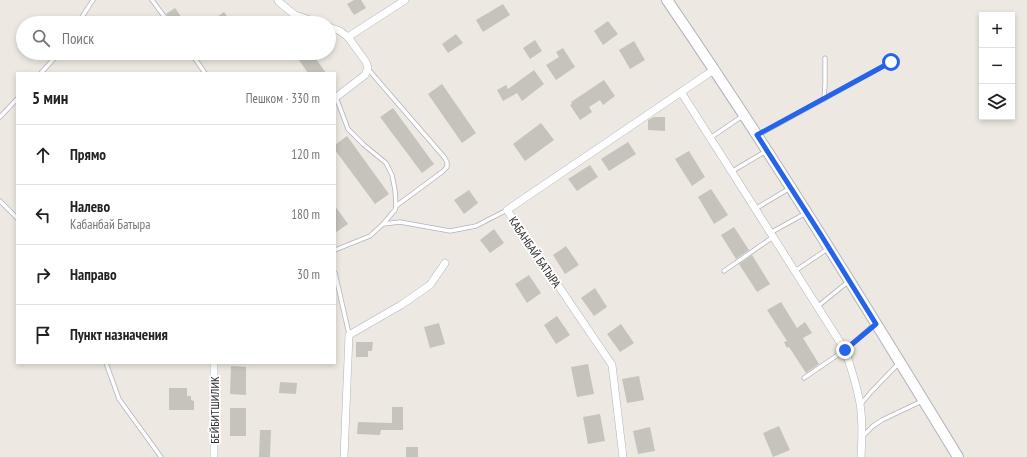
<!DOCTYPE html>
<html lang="ru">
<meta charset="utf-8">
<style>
body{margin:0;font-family:"PT Sans Narrow",sans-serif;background:#f2f2f2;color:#222}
.controls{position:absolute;right:12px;top:12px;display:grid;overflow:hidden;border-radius:0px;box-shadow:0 2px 6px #0003}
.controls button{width:36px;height:36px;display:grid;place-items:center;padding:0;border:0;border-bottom:1px solid #e0e0e0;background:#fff;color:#222;font:20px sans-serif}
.stop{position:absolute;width:12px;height:12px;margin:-9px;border:3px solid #2563eb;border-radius:50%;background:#fff}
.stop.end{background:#2563eb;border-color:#fff;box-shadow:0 1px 4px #0008}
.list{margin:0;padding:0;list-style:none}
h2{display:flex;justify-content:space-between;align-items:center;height:52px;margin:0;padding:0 16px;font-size:17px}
h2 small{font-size:13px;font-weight:400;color:#767676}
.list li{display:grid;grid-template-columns:26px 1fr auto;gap:12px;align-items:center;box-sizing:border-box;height:60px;padding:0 16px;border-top:1px solid #e0e0e0}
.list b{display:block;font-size:15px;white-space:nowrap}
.list p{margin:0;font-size:13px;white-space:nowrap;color:#767676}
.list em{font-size:13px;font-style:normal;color:#767676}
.icon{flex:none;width:22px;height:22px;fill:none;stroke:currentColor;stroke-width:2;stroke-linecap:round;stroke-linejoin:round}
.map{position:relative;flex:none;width:1027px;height:457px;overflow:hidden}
.search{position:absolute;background:#fff;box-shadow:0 2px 6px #0003;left:16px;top:16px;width:320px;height:44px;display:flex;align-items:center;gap:10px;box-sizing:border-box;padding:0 14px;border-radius:22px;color:#767676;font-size:15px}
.panel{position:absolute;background:#fff;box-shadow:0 2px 6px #0003;left:16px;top:72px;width:320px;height:292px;border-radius:0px}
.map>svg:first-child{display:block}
.building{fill:#c6c3bd}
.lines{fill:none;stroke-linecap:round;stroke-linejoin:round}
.lane-casing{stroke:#b2b3bc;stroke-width:5}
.street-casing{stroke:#b2b3bc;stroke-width:8}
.secondary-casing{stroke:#b2b3bc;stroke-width:12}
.lane{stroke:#fff;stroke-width:3.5}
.street{stroke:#fff;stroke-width:7}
.secondary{stroke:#fff;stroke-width:10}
.route{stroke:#2563eb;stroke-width:5}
.labels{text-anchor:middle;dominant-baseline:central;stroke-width:3.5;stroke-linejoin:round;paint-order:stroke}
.street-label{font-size:12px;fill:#2d2d2d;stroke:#fff}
</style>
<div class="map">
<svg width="1027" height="457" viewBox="0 0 1027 457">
<rect width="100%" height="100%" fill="#ede9e2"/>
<g class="building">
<polygon points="354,0 361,0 366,8 354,15 347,4"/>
<polygon points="503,4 510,15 483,32 476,20"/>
<polygon points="175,8 182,18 175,23 173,23 166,14"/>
<polygon points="224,12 232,23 219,23 216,18"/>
<polygon points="608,21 618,34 603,45 594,31"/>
<polygon points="456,34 463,43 448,53 442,44"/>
<polygon points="535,40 542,51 530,59 523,48"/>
<polygon points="634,41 645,60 630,69 619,50"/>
<polygon points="563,48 575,67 556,80 546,65 559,57 556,52"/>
<polygon points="294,53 312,53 326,73 308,73"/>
<polygon points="534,70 544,84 522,101 517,93 503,101 497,90 506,85 508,89"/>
<polygon points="604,80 615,96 603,105 600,100 589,107 592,112 580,120 570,105 572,104 571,102"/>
<polygon points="442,84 476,133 462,143 428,94"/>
<polygon points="393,108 434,164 422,173 380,117"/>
<polygon points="654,117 665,117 665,131 648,130 648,120"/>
<polygon points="541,123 554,140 525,161 513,144"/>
<polygon points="347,136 389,194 375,204 335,150 335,145"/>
<polygon points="628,142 636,154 609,171 601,159"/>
<polygon points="689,151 705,177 692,186 675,159"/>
<polygon points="590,165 598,177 577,191 568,179"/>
<polygon points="711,189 728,215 714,224 698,197"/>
<polygon points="469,190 478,203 464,214 454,200"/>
<polygon points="335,206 348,224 335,233"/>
<polygon points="734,227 749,250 736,259 721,235"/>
<polygon points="494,229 504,243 490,253 480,240"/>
<polygon points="566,246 579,265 565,274 553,255"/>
<polygon points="752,255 770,284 757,292 739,264"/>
<polygon points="529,275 541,293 527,303 515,284"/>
<polygon points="595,288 607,307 594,316 581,298"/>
<polygon points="781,302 797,328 805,322 812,333 803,338 819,364 806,373 789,347 787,348 784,342 787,341 767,310"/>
<polygon points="557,316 570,335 556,344 544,325"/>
<polygon points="439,323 445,344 430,348 424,327"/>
<polygon points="621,324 634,343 620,352 607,334"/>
<polygon points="356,342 373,342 372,351 368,351 368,357 356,357"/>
<polygon points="588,364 594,394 577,397 571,367"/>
<polygon points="231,366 246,367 246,395 230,394"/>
<polygon points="639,376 644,400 627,403 622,379"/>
<polygon points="280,382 297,383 296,394 279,393"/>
<polygon points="169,388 187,388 187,396 191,396 191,400 194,401 194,410 169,410"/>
<polygon points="392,407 403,407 403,430 381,430 380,435 357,434 358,422 392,423"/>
<rect x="230" y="408" width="16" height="28"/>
<polygon points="600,414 605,441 588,444 583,417"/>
<polygon points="779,426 790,450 773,457 763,433"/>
<polygon points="650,427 655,451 638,454 633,431"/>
<polygon points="260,430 271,430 270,457 259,457"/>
<rect x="406" y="447" width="12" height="10"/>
</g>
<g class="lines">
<defs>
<g id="lane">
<polyline points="152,0 169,23"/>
<polyline points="78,23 93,0"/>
<polyline points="191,53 205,73"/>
<polyline points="368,69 444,157 447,162 447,167 442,172 396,206"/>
<polyline points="41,73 59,53"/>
<polyline points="824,99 825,84 825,58"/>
<polyline points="0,117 17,99"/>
<polyline points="758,135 891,62"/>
<polyline points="710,138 744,115"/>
<polyline points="731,172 766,151"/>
<polyline points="0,201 17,218"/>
<polyline points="755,209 790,188"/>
<polyline points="383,224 400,222 450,231 476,226 507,210"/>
<polyline points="770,233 806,213"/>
<polyline points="335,250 370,236 383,224 395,210 396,206 395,190 392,175 386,163 364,145 348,129 336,97"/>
<polyline points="724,271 773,237"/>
<polyline points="795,271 829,248"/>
<polyline points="335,273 349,334"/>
<polyline points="817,307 849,281"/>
<polyline points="106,363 119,399 161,457"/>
<polyline points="804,378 845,350 875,324"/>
<polyline points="861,404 871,392 899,363"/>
<polyline points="863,436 873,426 882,420 922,401"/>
</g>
<g id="street">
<polyline points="278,0 279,2 295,15 319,23"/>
<polyline points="329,27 340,31 348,37 366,62 368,68 365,75 335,98"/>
<polyline points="348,37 405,0"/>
<path d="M681,92L845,350C851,368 857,385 860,404C863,421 862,440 861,457"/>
<polyline points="214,363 214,457"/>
<polyline points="344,457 349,335 401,305 430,285 445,263"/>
<polyline points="623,457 612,365 507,210 715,69"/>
</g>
<path id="secondary" d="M667,0C769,149 864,303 958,457"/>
</defs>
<use href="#lane" class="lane-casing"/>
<use href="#street" class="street-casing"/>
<use href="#secondary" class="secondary-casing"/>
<use href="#lane" class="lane"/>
<use href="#street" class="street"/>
<use href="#secondary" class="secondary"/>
</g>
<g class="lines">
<polyline class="route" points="845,350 876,324 821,235 757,135 891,62"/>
</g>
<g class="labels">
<g class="street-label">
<text transform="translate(535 252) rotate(56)">КАБАНБАЙ БАТЫРА</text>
<text transform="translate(214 410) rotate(-90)">БЕЙБИТШИЛИК</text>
</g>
</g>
</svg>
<div class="controls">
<button>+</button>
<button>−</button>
<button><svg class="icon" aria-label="layers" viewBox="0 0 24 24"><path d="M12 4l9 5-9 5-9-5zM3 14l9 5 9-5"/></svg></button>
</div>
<div class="stop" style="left:891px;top:62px"></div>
<div class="stop end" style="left:845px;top:350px"></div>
<div class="search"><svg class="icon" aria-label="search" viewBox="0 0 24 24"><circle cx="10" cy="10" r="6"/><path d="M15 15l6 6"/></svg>Поиск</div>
<section class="panel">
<h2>5 мин<small>Пешком · 330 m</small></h2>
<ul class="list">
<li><svg class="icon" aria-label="ahead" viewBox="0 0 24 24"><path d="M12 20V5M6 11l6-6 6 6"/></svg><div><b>Прямо</b></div><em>120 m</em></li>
<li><svg class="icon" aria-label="left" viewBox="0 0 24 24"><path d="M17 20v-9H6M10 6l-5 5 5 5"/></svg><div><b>Налево</b><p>Кабанбай Батыра</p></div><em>180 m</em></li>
<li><svg class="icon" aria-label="right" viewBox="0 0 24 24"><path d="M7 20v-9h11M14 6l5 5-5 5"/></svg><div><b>Направо</b></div><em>30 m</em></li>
<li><svg class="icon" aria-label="arrive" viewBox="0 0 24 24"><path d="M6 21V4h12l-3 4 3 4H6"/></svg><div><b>Пункт назначения</b></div></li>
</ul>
</section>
</div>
